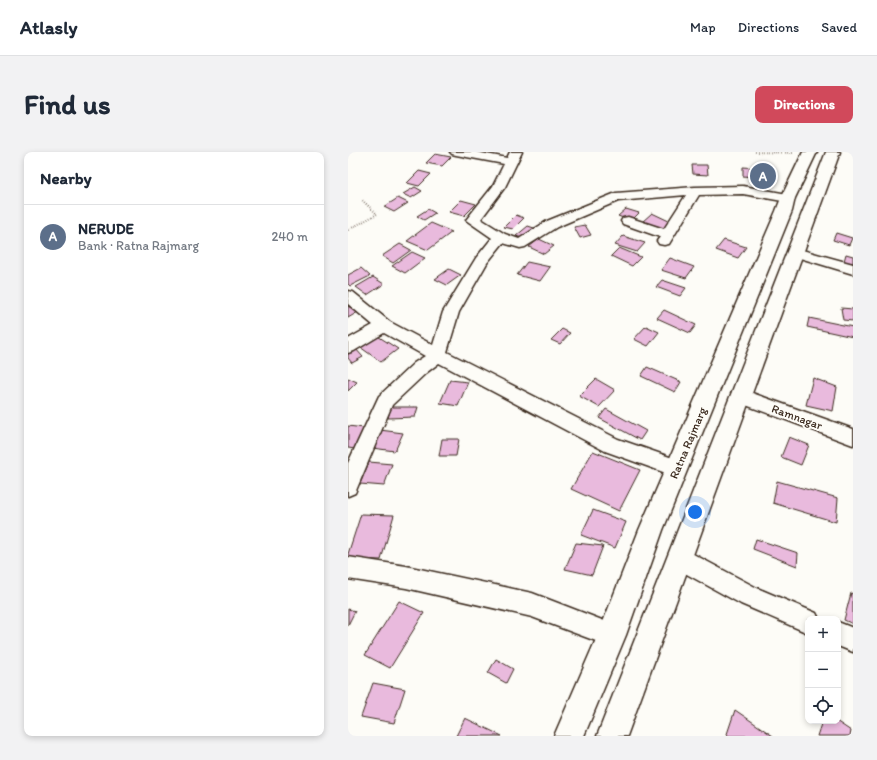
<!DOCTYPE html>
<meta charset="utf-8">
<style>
body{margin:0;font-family:Itim,sans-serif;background:#f2f2f3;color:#1f2937}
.controls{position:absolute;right:12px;bottom:12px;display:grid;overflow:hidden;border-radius:8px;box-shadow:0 2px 6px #0003}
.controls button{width:36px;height:36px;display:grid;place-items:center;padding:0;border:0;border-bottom:1px solid #e0e1e3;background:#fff;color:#1f2937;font:20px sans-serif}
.you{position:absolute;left:347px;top:360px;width:14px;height:14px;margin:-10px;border:3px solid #fff;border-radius:50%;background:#1a73e8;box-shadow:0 0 0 6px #1a73e833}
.badge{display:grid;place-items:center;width:26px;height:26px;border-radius:50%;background:#d1495b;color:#fff;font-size:13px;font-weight:700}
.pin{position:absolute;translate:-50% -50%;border:2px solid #fff;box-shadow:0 1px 4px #0006}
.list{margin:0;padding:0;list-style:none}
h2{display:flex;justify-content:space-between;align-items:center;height:52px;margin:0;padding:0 16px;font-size:17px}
h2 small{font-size:13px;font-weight:400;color:#747a83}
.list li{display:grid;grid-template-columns:26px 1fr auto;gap:12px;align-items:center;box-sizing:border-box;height:64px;padding:0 16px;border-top:1px solid #e0e1e3}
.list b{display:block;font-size:15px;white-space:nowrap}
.list p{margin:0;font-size:13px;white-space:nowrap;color:#747a83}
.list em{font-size:13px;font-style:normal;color:#747a83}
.icon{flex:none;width:22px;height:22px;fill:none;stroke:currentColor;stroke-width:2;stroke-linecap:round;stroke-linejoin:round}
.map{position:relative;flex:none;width:505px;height:584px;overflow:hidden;border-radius:8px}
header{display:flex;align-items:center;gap:24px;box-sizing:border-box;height:56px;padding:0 20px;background:#fff;border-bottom:1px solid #e0e1e3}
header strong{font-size:19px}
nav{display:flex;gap:22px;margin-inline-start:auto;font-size:14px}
.intro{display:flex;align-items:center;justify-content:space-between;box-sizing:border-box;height:96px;padding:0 24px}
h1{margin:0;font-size:28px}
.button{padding:10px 18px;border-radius:8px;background:#d1495b;color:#fff;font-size:14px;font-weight:700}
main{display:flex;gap:24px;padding:0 24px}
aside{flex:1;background:#fff;border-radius:8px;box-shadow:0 2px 6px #0003}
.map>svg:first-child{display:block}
.building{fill:#e9badd;stroke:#3b2a1e}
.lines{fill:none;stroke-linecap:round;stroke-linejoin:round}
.minor-casing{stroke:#3b2a1e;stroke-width:3}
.trunk-casing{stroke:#3b2a1e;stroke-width:3}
.path{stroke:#3b2a1e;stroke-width:2;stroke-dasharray:0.5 2;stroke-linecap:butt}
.minor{fill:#fdfcf7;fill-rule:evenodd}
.trunk{fill:#fdfcf7;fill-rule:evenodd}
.labels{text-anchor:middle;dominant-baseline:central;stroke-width:4;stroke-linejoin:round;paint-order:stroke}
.street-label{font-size:12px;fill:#3b2a1e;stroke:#fdfcf7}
</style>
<header>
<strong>Atlasly</strong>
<nav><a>Map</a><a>Directions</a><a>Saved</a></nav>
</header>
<div class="intro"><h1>Find us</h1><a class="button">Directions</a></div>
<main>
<aside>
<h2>Nearby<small></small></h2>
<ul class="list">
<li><span class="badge" style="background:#5c6f8a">A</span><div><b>NERUDE</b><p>Bank · Ratna Rajmarg</p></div><em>240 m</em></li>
</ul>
</aside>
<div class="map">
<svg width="505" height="584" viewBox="0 0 505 584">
<rect width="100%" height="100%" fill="#fdfcf7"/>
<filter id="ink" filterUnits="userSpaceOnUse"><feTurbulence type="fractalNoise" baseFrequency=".025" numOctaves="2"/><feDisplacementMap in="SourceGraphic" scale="8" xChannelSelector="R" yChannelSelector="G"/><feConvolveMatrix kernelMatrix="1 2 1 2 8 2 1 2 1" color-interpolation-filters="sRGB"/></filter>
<g filter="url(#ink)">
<g class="building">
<polygon points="87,2 103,5 94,14 78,11"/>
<polygon points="344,13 359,13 360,23 345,22"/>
<polygon points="395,15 424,17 425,27 395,24"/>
<polygon points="71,19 83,22 71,34 59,31"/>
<polygon points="67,35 74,39 63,46 55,42"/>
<polygon points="50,46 60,51 46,60 36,55"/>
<polygon points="113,48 128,52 116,64 101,60"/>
<polygon points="80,57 87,61 76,68 69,64"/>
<polygon points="278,57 291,61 283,69 270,64"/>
<polygon points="304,61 323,70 312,78 294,70"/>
<polygon points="168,63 176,66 165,77 156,75"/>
<polygon points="83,71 104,80 80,98 59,89"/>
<polygon points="237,73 243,83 232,86 226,75"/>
<polygon points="180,74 189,77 177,87 168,84"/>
<polygon points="488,81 504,86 501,93 485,88"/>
<polygon points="275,84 297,91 289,100 267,93"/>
<polygon points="191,87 206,94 196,102 181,95"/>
<polygon points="376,88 398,95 390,106 368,98"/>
<polygon points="52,92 63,98 45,111 34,104"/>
<polygon points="271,96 293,105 284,114 263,104"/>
<polygon points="64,100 77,106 57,121 44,114"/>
<polygon points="498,102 505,104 505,112 496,109"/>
<polygon points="322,106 346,115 338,126 313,118"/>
<polygon points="179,110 202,115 192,129 169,123"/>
<polygon points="13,116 22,124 2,134 0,132 0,123"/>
<polygon points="101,117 113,123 99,133 87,127"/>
<polygon points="25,125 36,132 19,143 8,135"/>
<polygon points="314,128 338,136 332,144 308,135"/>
<polygon points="0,154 10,160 0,166"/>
<polygon points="493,156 505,157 505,169 495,168"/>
<polygon points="316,158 348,173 342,181 309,166"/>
<polygon points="461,166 505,175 505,185 459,175"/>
<polygon points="298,174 311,180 300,194 286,187"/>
<polygon points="214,177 222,181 212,192 203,188"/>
<polygon points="28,183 50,197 33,210 12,195"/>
<polygon points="7,196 15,205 4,211 0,206 0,200"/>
<polygon points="299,215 333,230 327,240 293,224"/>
<polygon points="0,226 9,230 0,239"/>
<polygon points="465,226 489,235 485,259 458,253"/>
<polygon points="248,227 267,238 251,255 231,244"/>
<polygon points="102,228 120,230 110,254 92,251"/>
<polygon points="43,255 70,255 67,265 40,266"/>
<polygon points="258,257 298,279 292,288 251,266"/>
<polygon points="0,274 16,276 7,297 0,296"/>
<polygon points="32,278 55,281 47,299 24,296"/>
<polygon points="441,285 461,293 453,313 433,305"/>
<polygon points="94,287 111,287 108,304 91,304"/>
<polygon points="245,299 292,318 271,359 223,337"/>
<polygon points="21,310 44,312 36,334 12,332"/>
<polygon points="429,329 490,346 488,370 425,351"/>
<polygon points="245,358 278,370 267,396 233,383"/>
<polygon points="13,362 46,363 33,408 0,407 0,402"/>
<polygon points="408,387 450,401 449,414 405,397"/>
<polygon points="228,391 255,394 244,423 217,417"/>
<polygon points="503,441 505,442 505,472 496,468"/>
<polygon points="51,449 76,461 42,516 17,503"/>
<polygon points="0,457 7,459 0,473"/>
<polygon points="148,507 165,517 158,531 140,521"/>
<polygon points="25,531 57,537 46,571 13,565"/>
<polygon points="387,558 425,584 381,584 379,582"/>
<polygon points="117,566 154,584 108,584"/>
<polygon points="474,569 488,569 503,579 502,584 469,584"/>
</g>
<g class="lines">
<defs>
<g id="minor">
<polygon points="102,0 128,0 159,6 162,0 174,0 157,35 133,67 157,82 171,87 199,69 268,41 347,35 395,34 445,43 446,46 445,49 440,50 395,42 351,43 321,92 316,93 311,92 309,89 312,85 275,72 273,69 275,66 280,65 316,77 338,43 270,49 209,75 177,95 172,96 155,91 139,111 111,160 99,200 270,287 336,310 339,316 336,322 329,325 257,299 91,211 78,221 44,253 7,341 0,344 0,311 31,244 66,211 77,204 36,181 6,199 0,201 0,187 25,173 0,152 0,139 5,140 42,170 85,193 95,160 128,106 144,86 118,68 145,34 156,12 108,3 104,2"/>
<polygon points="447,96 505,112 505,122 442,103 440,100 442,97"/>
<polygon points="393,237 505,277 505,293 387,249 384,244 387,239"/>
<polygon points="332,395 409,436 468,461 471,467 460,467 460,481 393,452 324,414 321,406 324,398"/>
<polygon points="0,405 58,414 184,441 272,475 276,483 272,491 264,495 184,465 58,436 0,427"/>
<polygon points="490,470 505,476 505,500 490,494"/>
</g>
<g id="trunk">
<polygon points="455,0 469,0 447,46 444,59 315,378 278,483 236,584 206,584 252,478 291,378 428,59 433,46"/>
<polygon points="478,0 492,0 279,584 249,584"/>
</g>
</defs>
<use href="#minor" class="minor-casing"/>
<use href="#trunk" class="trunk-casing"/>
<g class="path">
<polyline points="407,0 447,1"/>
<polyline points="0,78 29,62 14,48"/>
</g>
<use href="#minor" class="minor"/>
<use href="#trunk" class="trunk"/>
</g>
</g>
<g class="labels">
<g class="street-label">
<text transform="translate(449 265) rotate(20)">Ramnagar</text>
<text transform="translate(340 291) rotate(-67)">Ratna Rajmarg</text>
</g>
</g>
</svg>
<div class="controls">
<button>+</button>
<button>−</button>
<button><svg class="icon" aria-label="locate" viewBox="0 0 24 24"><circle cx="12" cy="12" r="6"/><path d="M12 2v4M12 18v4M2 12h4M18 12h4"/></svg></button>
</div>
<div class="you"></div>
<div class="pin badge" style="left:415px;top:24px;background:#5c6f8a">A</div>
</div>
</main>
